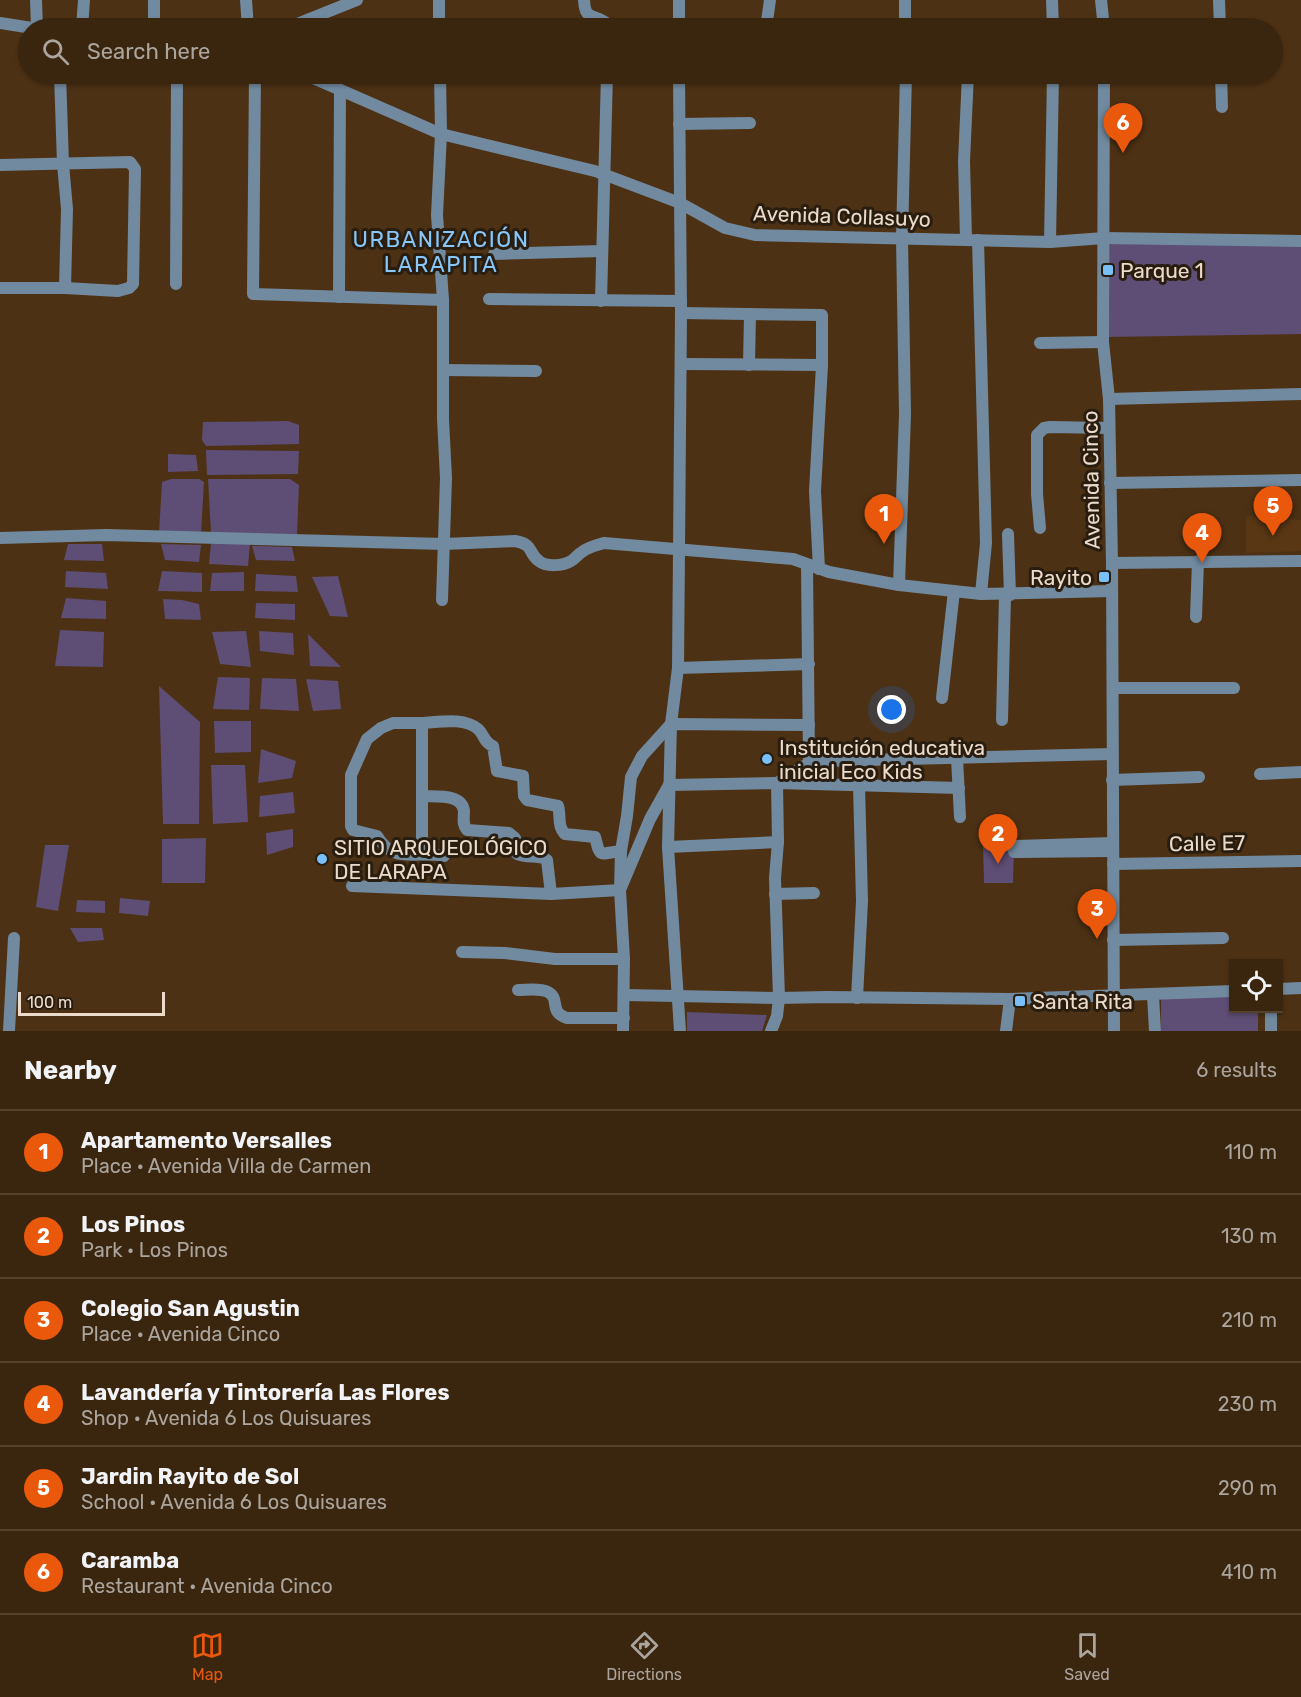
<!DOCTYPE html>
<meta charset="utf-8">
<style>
body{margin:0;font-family:Rubik,sans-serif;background:#412d18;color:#f1f3f6}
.controls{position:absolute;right:18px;bottom:18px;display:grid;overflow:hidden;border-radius:0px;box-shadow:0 2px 4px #0004}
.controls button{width:54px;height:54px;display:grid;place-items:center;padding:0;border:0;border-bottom:2px solid #54422f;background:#3a250f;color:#f1f3f6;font:30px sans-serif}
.scale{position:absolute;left:18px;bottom:15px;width:147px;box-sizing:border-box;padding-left:6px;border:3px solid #ecdaca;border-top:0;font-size:16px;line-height:21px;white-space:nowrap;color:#ecdaca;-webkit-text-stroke:4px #291d10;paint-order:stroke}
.you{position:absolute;left:892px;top:710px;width:21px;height:21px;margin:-15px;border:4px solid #fff;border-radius:50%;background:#1a73e8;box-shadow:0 0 0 9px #1a73e833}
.badge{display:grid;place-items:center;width:39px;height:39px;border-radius:50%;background:#ea580c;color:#fff;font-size:20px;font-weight:700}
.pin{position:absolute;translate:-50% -50px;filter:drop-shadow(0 2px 3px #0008)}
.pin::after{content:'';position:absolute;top:32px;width:21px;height:18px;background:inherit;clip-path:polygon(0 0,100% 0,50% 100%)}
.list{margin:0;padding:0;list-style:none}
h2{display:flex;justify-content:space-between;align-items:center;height:78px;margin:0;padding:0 24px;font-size:26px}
h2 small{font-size:20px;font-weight:400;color:#aba59e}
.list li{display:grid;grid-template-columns:39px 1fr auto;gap:18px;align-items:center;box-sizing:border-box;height:84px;padding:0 24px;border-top:2px solid #54422f}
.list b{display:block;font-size:22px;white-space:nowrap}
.list p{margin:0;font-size:20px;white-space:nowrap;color:#aba59e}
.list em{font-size:20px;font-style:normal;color:#aba59e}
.icon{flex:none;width:33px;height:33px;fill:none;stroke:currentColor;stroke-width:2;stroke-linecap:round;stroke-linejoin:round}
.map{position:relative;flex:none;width:1301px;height:1031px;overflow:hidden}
.search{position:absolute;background:#3a250f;box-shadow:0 2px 4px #0004;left:18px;right:18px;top:18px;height:66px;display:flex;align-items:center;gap:15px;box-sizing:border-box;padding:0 21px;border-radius:33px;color:#aba59e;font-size:22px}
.sheet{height:582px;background:#3a250f}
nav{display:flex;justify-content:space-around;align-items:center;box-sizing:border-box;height:84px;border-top:2px solid #54422f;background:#3a250f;font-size:16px;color:#aba59e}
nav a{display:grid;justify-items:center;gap:3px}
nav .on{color:#ea580c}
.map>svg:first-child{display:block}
.built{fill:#593714}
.green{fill:#5e4d74}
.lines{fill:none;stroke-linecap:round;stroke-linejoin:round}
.minor{stroke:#718a9f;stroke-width:12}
.poi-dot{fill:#79bff8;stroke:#291d10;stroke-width:2}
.labels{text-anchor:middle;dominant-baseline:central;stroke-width:6;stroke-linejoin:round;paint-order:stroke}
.street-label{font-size:21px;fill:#ecdaca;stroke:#291d10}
.poi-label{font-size:21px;fill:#ecdaca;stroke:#291d10;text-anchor:start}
.neighbourhood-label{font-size:22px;letter-spacing:1.5px;fill:#87c7fc;stroke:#291d10}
</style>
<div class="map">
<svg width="1301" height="1031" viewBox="0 0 1301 1031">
<rect width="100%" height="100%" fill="#4d3114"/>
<polygon class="built" points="1246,516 1301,520 1301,551 1246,553"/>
<g class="green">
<polygon points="1113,244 1301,244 1301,334 1106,337 1108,245"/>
<polygon points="288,421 299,425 299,444 206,446 202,440 203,422"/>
<polygon points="206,450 299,451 298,474 207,475"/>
<polygon points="168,454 196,455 198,471 168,472"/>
<polygon points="171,479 199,479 204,482 201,533 159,533 162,482"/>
<polygon points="208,479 290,479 299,485 297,535 211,533"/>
<polygon points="211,543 250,543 248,566 209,564"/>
<polygon points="68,544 102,544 104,561 64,560"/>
<polygon points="161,544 201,545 199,562 165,560"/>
<polygon points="252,546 292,547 295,561 256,560"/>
<polygon points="66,571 106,573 108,589 65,587"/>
<polygon points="162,571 202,573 202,592 158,591"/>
<polygon points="244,572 244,591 210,591 212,573"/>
<polygon points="256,574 296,576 298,592 255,591"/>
<polygon points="338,576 348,617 330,616 312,577"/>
<polygon points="66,598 106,601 106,619 61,618"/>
<polygon points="163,599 182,600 199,604 201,620 165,619"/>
<polygon points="256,603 295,604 295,620 255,618"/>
<polygon points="60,630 104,632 103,667 55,666"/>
<polygon points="246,631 251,667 220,664 212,632"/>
<polygon points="259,631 293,633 294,655 260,651"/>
<polygon points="308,634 341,667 310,666"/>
<polygon points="218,677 250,678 249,710 213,709"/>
<polygon points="262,678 296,679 299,711 260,709"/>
<polygon points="306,679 338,681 341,709 313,711"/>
<polygon points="159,686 200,722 199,824 163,824"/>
<polygon points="214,721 251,721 251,752 215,753"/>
<polygon points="261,749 296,761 292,778 258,783"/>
<polygon points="211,765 245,765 248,822 213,824"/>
<polygon points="293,792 295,813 259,817 260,796"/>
<polygon points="293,829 293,847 267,855 266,833"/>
<polygon points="206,838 205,883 162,883 162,839"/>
<polygon points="983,844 1014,846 1013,883 984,883"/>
<polygon points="45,845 69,845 58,911 36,907"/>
<polygon points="120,898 150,901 148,916 119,913"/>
<polygon points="77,900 105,901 105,913 76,912"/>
<polygon points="70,928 102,928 104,940 78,942"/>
<polygon points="1233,996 1234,1008 1258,1009 1258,1031 1161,1031 1161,999"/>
<polygon points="687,1012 767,1015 762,1031 687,1031"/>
</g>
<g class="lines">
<g class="minor">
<polyline points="36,0 37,28"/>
<polyline points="246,0 248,28"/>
<polyline points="439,0 439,28"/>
<path d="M584,0C585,20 592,14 605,22L608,28"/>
<polyline points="679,0 679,28"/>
<polyline points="1052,0 1053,28"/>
<polyline points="1101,0 1104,28"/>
<polyline points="1219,0 1220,28"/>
<polyline points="0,23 32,28"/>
<polyline points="905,27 961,26 967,28"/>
<polyline points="82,28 84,0"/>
<polyline points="154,28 154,0"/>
<polyline points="287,28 357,0"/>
<polyline points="766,28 770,0"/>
<polyline points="905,28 905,0"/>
<polyline points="60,74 63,164 67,209 65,288"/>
<polyline points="255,74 253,294 443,300"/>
<polyline points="304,74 441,134 595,171 680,203 725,228 755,235 1050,242 1104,238 1301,241"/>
<polyline points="440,74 441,134 437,215 443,300 443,419 446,478 442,600"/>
<polyline points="679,74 681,313 678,668 671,724 668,847 680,1031"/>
<polyline points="1104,74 1103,342 1109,399 1112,563 1114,1031"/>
<polyline points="1221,74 1222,107"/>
<polyline points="735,78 740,74"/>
<polyline points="679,124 750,123"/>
<polyline points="0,165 130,162 135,169 133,284 129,288 118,291 65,288 0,288"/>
<polyline points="966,239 964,161 968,74"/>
<polyline points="978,240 986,543 981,594"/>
<polyline points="1050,242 1053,74"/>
<polyline points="494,254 602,251"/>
<polyline points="176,284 177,74"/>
<polyline points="339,297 340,90"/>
<polyline points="489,299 681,301"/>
<polyline points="601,301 607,74"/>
<polyline points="681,313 822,315 822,365 815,491 819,569"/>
<polyline points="1040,343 1103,342"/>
<polyline points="681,364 822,365"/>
<polyline points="749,365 750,314"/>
<polyline points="444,370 536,371"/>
<polyline points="1109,399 1301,394"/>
<polyline points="1110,483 1301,480"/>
<polyline points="1040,528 1037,494 1037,435 1044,428 1050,427 1109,428"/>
<polyline points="1008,534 1010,595"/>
<path d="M0,538L106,535L444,544L515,541C535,545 527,552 539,561C546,567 563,566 571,561C575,559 578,554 582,552C588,547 597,545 604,543L793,559L829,572L899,585L981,594L1112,591"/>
<polyline points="1112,563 1301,561"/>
<polyline points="807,565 809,763"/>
<polyline points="899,585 905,414 902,238 906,74"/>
<polyline points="1196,617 1198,561"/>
<polyline points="678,668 809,664"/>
<polyline points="1113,688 1234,688"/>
<polyline points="942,698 954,591"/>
<polyline points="1002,720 1005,595"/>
<path d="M422,723H393L381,728L367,739L351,775V826L353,830L377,836C394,865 416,850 444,856"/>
<polyline points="957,758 960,817"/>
<polyline points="1260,774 1301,772"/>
<polyline points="1112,780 1199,777"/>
<path d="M422,796C436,797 462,793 464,811C464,819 462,824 467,830L509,833L515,838L517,854C527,859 539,854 547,860L551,894"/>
<polyline points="668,847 778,842"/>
<polyline points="1113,851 1014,852 1014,846 1113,843"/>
<path d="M422,854V723C440,722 464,717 478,729C485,735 483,742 493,746L497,771L523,776L524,796L527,800L558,806C561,816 557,826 565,834L595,837C601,858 597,854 621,851"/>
<polyline points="1113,864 1301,861"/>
<polyline points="352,886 551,894 620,890 621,851 627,816 631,777 642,756 671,724 809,725"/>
<polyline points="775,894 814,893"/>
<polyline points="1113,940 1223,938"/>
<polyline points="462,952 505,953 555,959 624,959"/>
<polyline points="1278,989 1301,988"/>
<path d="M518,990C527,990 540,988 548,992C561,999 548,1012 567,1018H624"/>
<polyline points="625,995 779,998 827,997 1010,999 1234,991"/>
<polyline points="1153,995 1155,1031"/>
<polyline points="857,998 862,901 859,785"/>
<polyline points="9,1031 14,938"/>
<polyline points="623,1031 624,959 620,890 650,819 669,785 777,783 959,788"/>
<polyline points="771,1031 777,1016 779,998 775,878 778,842 777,783 809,763 824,761 1112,754"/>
<polyline points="1006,1031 1010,999"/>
<polyline points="1271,1031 1271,1008"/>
</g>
</g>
<g class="poi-dot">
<rect x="1102" y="264" width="12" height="12" rx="3"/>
<rect x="1098" y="571" width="12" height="12" rx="3"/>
<circle cx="767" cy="759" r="6"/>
<circle cx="322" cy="859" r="6"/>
<rect x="1014" y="995" width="12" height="12" rx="3"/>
</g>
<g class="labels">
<g class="street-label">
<text transform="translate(842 216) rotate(2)">Avenida Collasuyo</text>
<text transform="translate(1091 480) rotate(-91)">Avenida Cinco</text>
<text transform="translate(1207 843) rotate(-1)">Calle E7</text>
</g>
<g class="poi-label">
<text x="1120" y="270">Parque 1</text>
<text x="1092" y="577" text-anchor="end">Rayito</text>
<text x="779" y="747">Institución educativa<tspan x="779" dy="24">inicial Eco Kids</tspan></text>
<text x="334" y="847">SITIO ARQUEOLÓGICO<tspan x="334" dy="24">DE LARAPA</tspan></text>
<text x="1032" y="1001">Santa Rita</text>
</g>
<g class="neighbourhood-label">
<text x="441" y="239">URBANIZACIÓN<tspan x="441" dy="25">LARAPITA</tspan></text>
</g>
</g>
</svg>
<div class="controls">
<button><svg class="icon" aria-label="locate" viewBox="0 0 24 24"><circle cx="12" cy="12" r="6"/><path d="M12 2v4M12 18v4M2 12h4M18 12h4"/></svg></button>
</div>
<div class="scale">100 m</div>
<div class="you"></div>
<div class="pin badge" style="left:884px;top:544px">1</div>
<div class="pin badge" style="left:998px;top:864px">2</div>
<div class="pin badge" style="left:1097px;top:939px">3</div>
<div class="pin badge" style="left:1202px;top:563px">4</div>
<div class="pin badge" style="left:1273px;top:536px">5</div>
<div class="pin badge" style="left:1123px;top:153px">6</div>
<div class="search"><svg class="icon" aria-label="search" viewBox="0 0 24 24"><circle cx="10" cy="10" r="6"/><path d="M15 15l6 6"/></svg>Search here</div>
</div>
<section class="sheet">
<h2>Nearby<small>6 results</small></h2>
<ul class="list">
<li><span class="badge">1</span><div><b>Apartamento Versalles</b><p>Place · Avenida Villa de Carmen</p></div><em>110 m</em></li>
<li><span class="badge">2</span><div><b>Los Pinos</b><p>Park · Los Pinos</p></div><em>130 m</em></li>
<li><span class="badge">3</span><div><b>Colegio San Agustin</b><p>Place · Avenida Cinco</p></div><em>210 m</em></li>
<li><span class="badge">4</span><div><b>Lavandería y Tintorería Las Flores</b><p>Shop · Avenida 6 Los Quisuares</p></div><em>230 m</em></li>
<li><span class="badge">5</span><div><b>Jardin Rayito de Sol</b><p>School · Avenida 6 Los Quisuares</p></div><em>290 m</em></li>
<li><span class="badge">6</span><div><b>Caramba</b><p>Restaurant · Avenida Cinco</p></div><em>410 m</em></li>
</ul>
</section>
<nav>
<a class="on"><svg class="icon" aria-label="map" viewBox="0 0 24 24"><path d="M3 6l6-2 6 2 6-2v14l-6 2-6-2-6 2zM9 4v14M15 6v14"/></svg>Map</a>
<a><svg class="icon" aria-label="directions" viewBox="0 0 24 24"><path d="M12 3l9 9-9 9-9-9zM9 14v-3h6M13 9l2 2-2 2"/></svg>Directions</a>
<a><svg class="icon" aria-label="saved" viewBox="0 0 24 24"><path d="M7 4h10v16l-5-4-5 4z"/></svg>Saved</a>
</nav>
